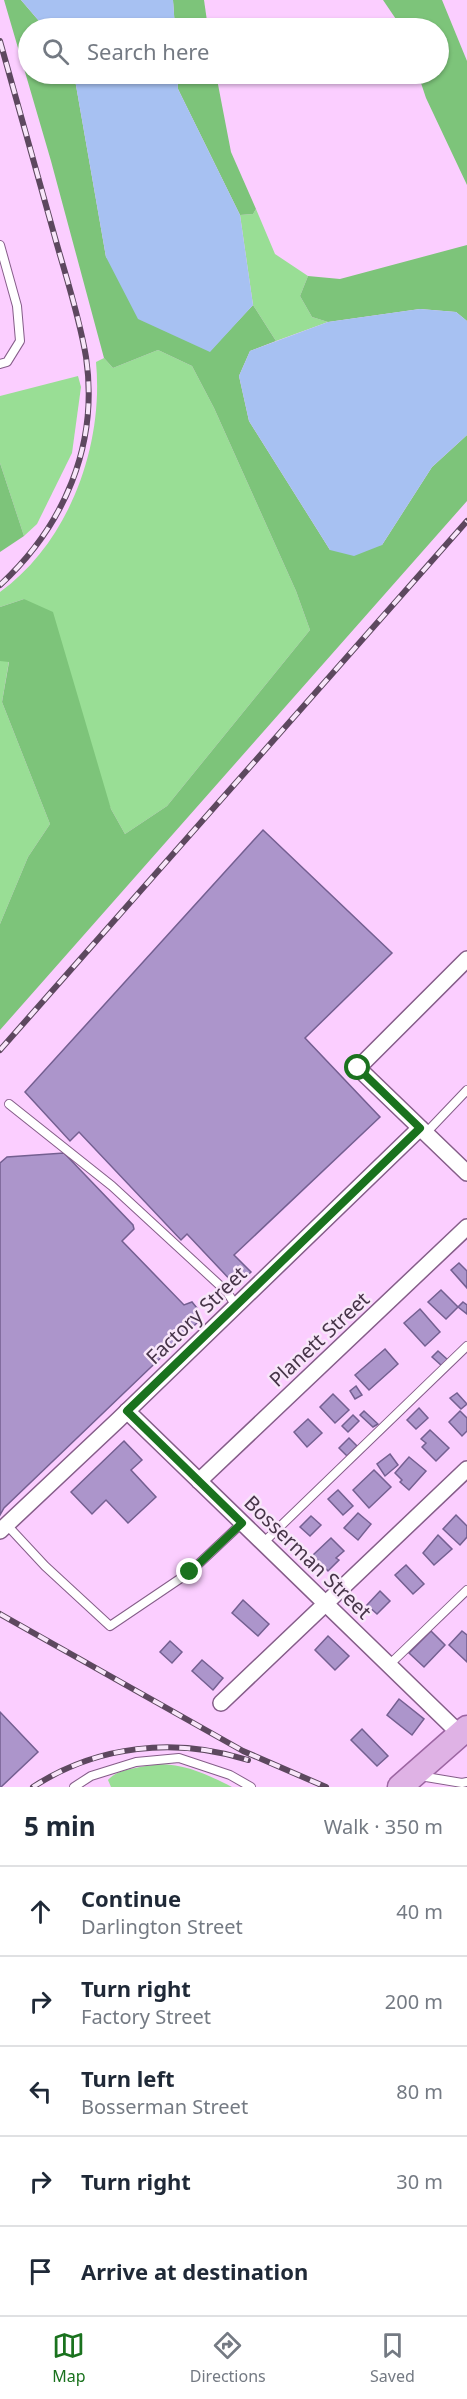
<!DOCTYPE html>
<meta charset="utf-8">
<style>
body{margin:0;font-family:"Noto Sans",sans-serif;background:#f2f2f3;color:#1f2937}
.stop{position:absolute;width:18px;height:18px;margin:-14px;border:4px solid #1a721e;border-radius:50%;background:#fff}
.stop.end{background:#1a721e;border-color:#fff;box-shadow:0 2px 6px #0008}
.list{margin:0;padding:0;list-style:none}
h2{display:flex;justify-content:space-between;align-items:center;height:78px;margin:0;padding:0 24px;font-size:26px}
h2 small{font-size:20px;font-weight:400;color:#747a83}
.list li{display:grid;grid-template-columns:39px 1fr auto;gap:18px;align-items:center;box-sizing:border-box;height:90px;padding:0 24px;border-top:2px solid #e0e1e3}
.list b{display:block;font-size:22px;white-space:nowrap}
.list p{margin:0;font-size:20px;white-space:nowrap;color:#747a83}
.list em{font-size:20px;font-style:normal;color:#747a83}
.icon{flex:none;width:33px;height:33px;fill:none;stroke:currentColor;stroke-width:2;stroke-linecap:round;stroke-linejoin:round}
.map{position:relative;flex:none;width:467px;height:1787px;overflow:hidden}
.search{position:absolute;background:#fff;box-shadow:0 2px 4px #0004;left:18px;right:18px;top:18px;height:66px;display:flex;align-items:center;gap:15px;box-sizing:border-box;padding:0 21px;border-radius:33px;color:#747a83;font-size:22px}
.sheet{height:528px;background:#fff}
nav{display:flex;justify-content:space-around;align-items:center;box-sizing:border-box;height:84px;border-top:2px solid #e0e1e3;background:#fff;font-size:16px;color:#747a83}
nav a{display:grid;justify-items:center;gap:3px}
nav .on{color:#1a721e}
.map>svg:first-child{display:block}
.green{fill:#99de95}
.forest{fill:#7dc47a}
.water{fill:#a7c1f2}
.building{fill:#ac95cb;stroke:#745f91;stroke-width:1.5}
.lines{fill:none;stroke-linecap:round;stroke-linejoin:round}
.lane-casing{stroke:#855d89;stroke-width:10}
.street-casing{stroke:#855d89;stroke-width:18}
.primary-casing{stroke:#9c65a2;stroke-width:27}
.lane{stroke:#fff;stroke-width:8}
.street{stroke:#fff;stroke-width:15}
.primary{stroke:#dfb2e5;stroke-width:24}
.rail-casing{stroke:#5d485f;stroke-width:6}
.rail{stroke:#f8e6fa;stroke-width:4;stroke-dasharray:11;stroke-linecap:butt}
.route{stroke:#1a721e;stroke-width:8}
.labels{text-anchor:middle;dominant-baseline:central;stroke-width:5;stroke-linejoin:round;paint-order:stroke}
.street-label{font-size:20px;fill:#463448;stroke:#f8e6fa}
</style>
<div class="map">
<svg width="467" height="1787" viewBox="0 0 467 1787">
<rect width="100%" height="100%" fill="#fbceff"/>
<g class="green">
<polygon points="256,209 275,254 308,276 300,296 312,317 328,322 276,341 253,305 240,215 253,214"/>
<path d="M158,350L192,366L214,408L296,591L310,630L167,806L125,834L111,809L24,599L0,607V592C69,542 104,446 96,362L104,358L113,368Z"/>
<polygon points="78,376 81,387 72,453 37,524 24,536 0,463 0,396"/>
<polygon points="0,661 9,661 2,702 50,824 28,857 0,924"/>
<path d="M159,1764C188,1765 206,1774 232,1787H111L108,1780C118,1768 144,1767 159,1764Z"/>
</g>
<g class="forest">
<polygon points="4,0 21,0 45,28 28,28 28,74 74,74 106,257 210,351 253,305 276,341 250,351 239,376 249,421 330,550 382,545 432,467 467,435 467,501 0,1030 0,924 28,857 50,824 2,702 9,662 0,661 0,607 24,599 53,612 111,809 125,834 167,806 310,630 296,591 214,408 192,366 158,350 113,368 104,358 51,161"/>
<polygon points="173,0 204,0 208,28 175,28"/>
<polygon points="383,0 442,0 467,61 467,185 426,98 418,74 438,74 438,28 402,28"/>
<polygon points="177,74 216,74 231,152 256,209 253,214 240,215 178,89"/>
<polygon points="467,245 467,321 456,312 420,309 328,322 312,317 300,296 308,276 340,279"/>
<polygon points="0,463 24,536 0,552"/>
</g>
<g class="water">
<polygon points="21,0 173,0 175,28 45,28"/>
<polygon points="74,74 177,74 178,89 240,215 253,305 210,352 138,319 106,257"/>
<polygon points="420,309 456,312 467,321 467,435 432,467 382,545 354,556 330,550 249,421 239,376 250,351 328,322"/>
</g>
<g class="building">
<polygon points="263,830 392,953 305,1038 380,1117 234,1255 251,1272 236,1286 187,1234 181,1240 79,1132 70,1141 25,1092"/>
<polygon points="64,1153 133,1225 134,1229 122,1241 184,1305 192,1302 197,1308 198,1322 4,1508 0,1515 0,1163 7,1157"/>
<polygon points="459,1263 467,1271 467,1288 451,1270"/>
<polygon points="441,1290 458,1307 446,1319 428,1302"/>
<polygon points="463,1302 467,1305 467,1314 458,1307"/>
<polygon points="420,1309 440,1332 425,1346 404,1323"/>
<polygon points="385,1349 398,1364 369,1390 355,1375"/>
<polygon points="438,1351 448,1360 442,1366 432,1357"/>
<polygon points="356,1386 362,1395 355,1399 350,1391"/>
<polygon points="457,1393 467,1404 461,1409 450,1398"/>
<polygon points="333,1394 349,1410 335,1423 320,1407"/>
<polygon points="419,1408 428,1418 416,1429 407,1420"/>
<polygon points="364,1411 378,1424 373,1427 360,1415"/>
<polygon points="460,1411 467,1418 467,1431 462,1436 449,1422"/>
<polygon points="353,1415 359,1421 348,1432 342,1426"/>
<polygon points="308,1419 322,1433 307,1447 294,1432"/>
<polygon points="430,1430 449,1448 436,1461 422,1447 426,1443 421,1439"/>
<polygon points="349,1438 357,1446 347,1456 339,1448"/>
<polygon points="124,1441 142,1460 131,1470 156,1497 128,1523 106,1500 92,1514 71,1492"/>
<polygon points="390,1454 398,1465 385,1476 377,1464"/>
<polygon points="409,1457 426,1471 409,1490 400,1482 402,1480 395,1473"/>
<polygon points="374,1470 391,1487 369,1508 353,1490"/>
<polygon points="338,1490 353,1506 343,1515 328,1499"/>
<polygon points="358,1513 371,1524 358,1540 344,1528"/>
<polygon points="456,1515 467,1526 467,1537 460,1545 443,1529"/>
<polygon points="311,1516 321,1525 310,1536 300,1527"/>
<polygon points="438,1535 452,1549 434,1565 423,1553"/>
<polygon points="331,1538 344,1551 336,1558 339,1560 328,1571 313,1555"/>
<polygon points="406,1565 424,1584 413,1594 395,1575"/>
<polygon points="380,1591 390,1601 377,1614 367,1605"/>
<polygon points="243,1600 269,1624 258,1636 232,1613"/>
<polygon points="431,1631 445,1645 424,1667 409,1653"/>
<polygon points="462,1631 467,1635 467,1662 449,1645"/>
<polygon points="328,1636 349,1656 335,1670 315,1650"/>
<polygon points="170,1641 182,1652 172,1663 160,1652"/>
<polygon points="202,1660 223,1678 213,1690 192,1671"/>
<polygon points="399,1699 424,1719 412,1735 387,1715"/>
<polygon points="0,1712 38,1752 1,1787 0,1787"/>
<polygon points="362,1729 388,1756 377,1766 351,1740"/>
</g>
<g class="lines">
<defs>
<g id="lane">
<polyline points="0,245 17,306 20,341 7,362 0,364"/>
<polyline points="9,1104 112,1186 227,1292 236,1306"/>
<polyline points="426,1133 467,1090"/>
<polyline points="6,1524 45,1566 110,1626 190,1572 242,1523"/>
<polyline points="263,1543 467,1346"/>
<polyline points="390,1664 467,1590"/>
<polyline points="420,1776 462,1783 467,1782"/>
<polyline points="74,1787 91,1776 136,1762 179,1758 230,1775 251,1787"/>
</g>
<g id="street">
<polyline points="467,959 358,1068 467,1173"/>
<polyline points="127,1411 459,1733"/>
<polyline points="199,1481 467,1227"/>
<polyline points="0,1531 118,1420 420,1128"/>
<polyline points="221,1703 467,1469"/>
</g>
<polyline id="primary" points="400,1787 467,1728"/>
</defs>
<use href="#lane" class="lane-casing"/>
<use href="#street" class="street-casing"/>
<use href="#primary" class="primary-casing"/>
<use href="#lane" class="lane"/>
<use href="#street" class="street"/>
<use href="#primary" class="primary"/>
<defs>
<g id="rail">
<path d="M0,41C18,105 36,169 54,234C65,274 79,315 86,357C99,445 64,526 0,585"/>
<polyline points="0,1050 467,521"/>
<polyline points="0,1614 243,1751 326,1787"/>
<path d="M33,1787C97,1745 175,1737 248,1760"/>
</g>
</defs>
<use href="#rail" class="rail-casing"/>
<use href="#rail" class="rail"/>
</g>
<g class="lines">
<polyline class="route" points="190,1572 242,1523 127,1411 420,1128 358,1068"/>
</g>
<g class="labels">
<g class="street-label">
<text transform="translate(196 1315) rotate(-44)">Factory Street</text>
<text transform="translate(319 1339) rotate(-43)">Planett Street</text>
<text transform="translate(308 1557) rotate(44)">Bosserman Street</text>
</g>
</g>
</svg>
<div class="stop" style="left:358px;top:1068px"></div>
<div class="stop end" style="left:190px;top:1572px"></div>
<div class="search"><svg class="icon" aria-label="search" viewBox="0 0 24 24"><circle cx="10" cy="10" r="6"/><path d="M15 15l6 6"/></svg>Search here</div>
</div>
<section class="sheet">
<h2>5 min<small>Walk · 350 m</small></h2>
<ul class="list">
<li><svg class="icon" aria-label="ahead" viewBox="0 0 24 24"><path d="M12 20V5M6 11l6-6 6 6"/></svg><div><b>Continue</b><p>Darlington Street</p></div><em>40 m</em></li>
<li><svg class="icon" aria-label="right" viewBox="0 0 24 24"><path d="M7 20v-9h11M14 6l5 5-5 5"/></svg><div><b>Turn right</b><p>Factory Street</p></div><em>200 m</em></li>
<li><svg class="icon" aria-label="left" viewBox="0 0 24 24"><path d="M17 20v-9H6M10 6l-5 5 5 5"/></svg><div><b>Turn left</b><p>Bosserman Street</p></div><em>80 m</em></li>
<li><svg class="icon" aria-label="right" viewBox="0 0 24 24"><path d="M7 20v-9h11M14 6l5 5-5 5"/></svg><div><b>Turn right</b></div><em>30 m</em></li>
<li><svg class="icon" aria-label="arrive" viewBox="0 0 24 24"><path d="M6 21V4h12l-3 4 3 4H6"/></svg><div><b>Arrive at destination</b></div></li>
</ul>
</section>
<nav>
<a class="on"><svg class="icon" aria-label="map" viewBox="0 0 24 24"><path d="M3 6l6-2 6 2 6-2v14l-6 2-6-2-6 2zM9 4v14M15 6v14"/></svg>Map</a>
<a><svg class="icon" aria-label="directions" viewBox="0 0 24 24"><path d="M12 3l9 9-9 9-9-9zM9 14v-3h6M13 9l2 2-2 2"/></svg>Directions</a>
<a><svg class="icon" aria-label="saved" viewBox="0 0 24 24"><path d="M7 4h10v16l-5-4-5 4z"/></svg>Saved</a>
</nav>
